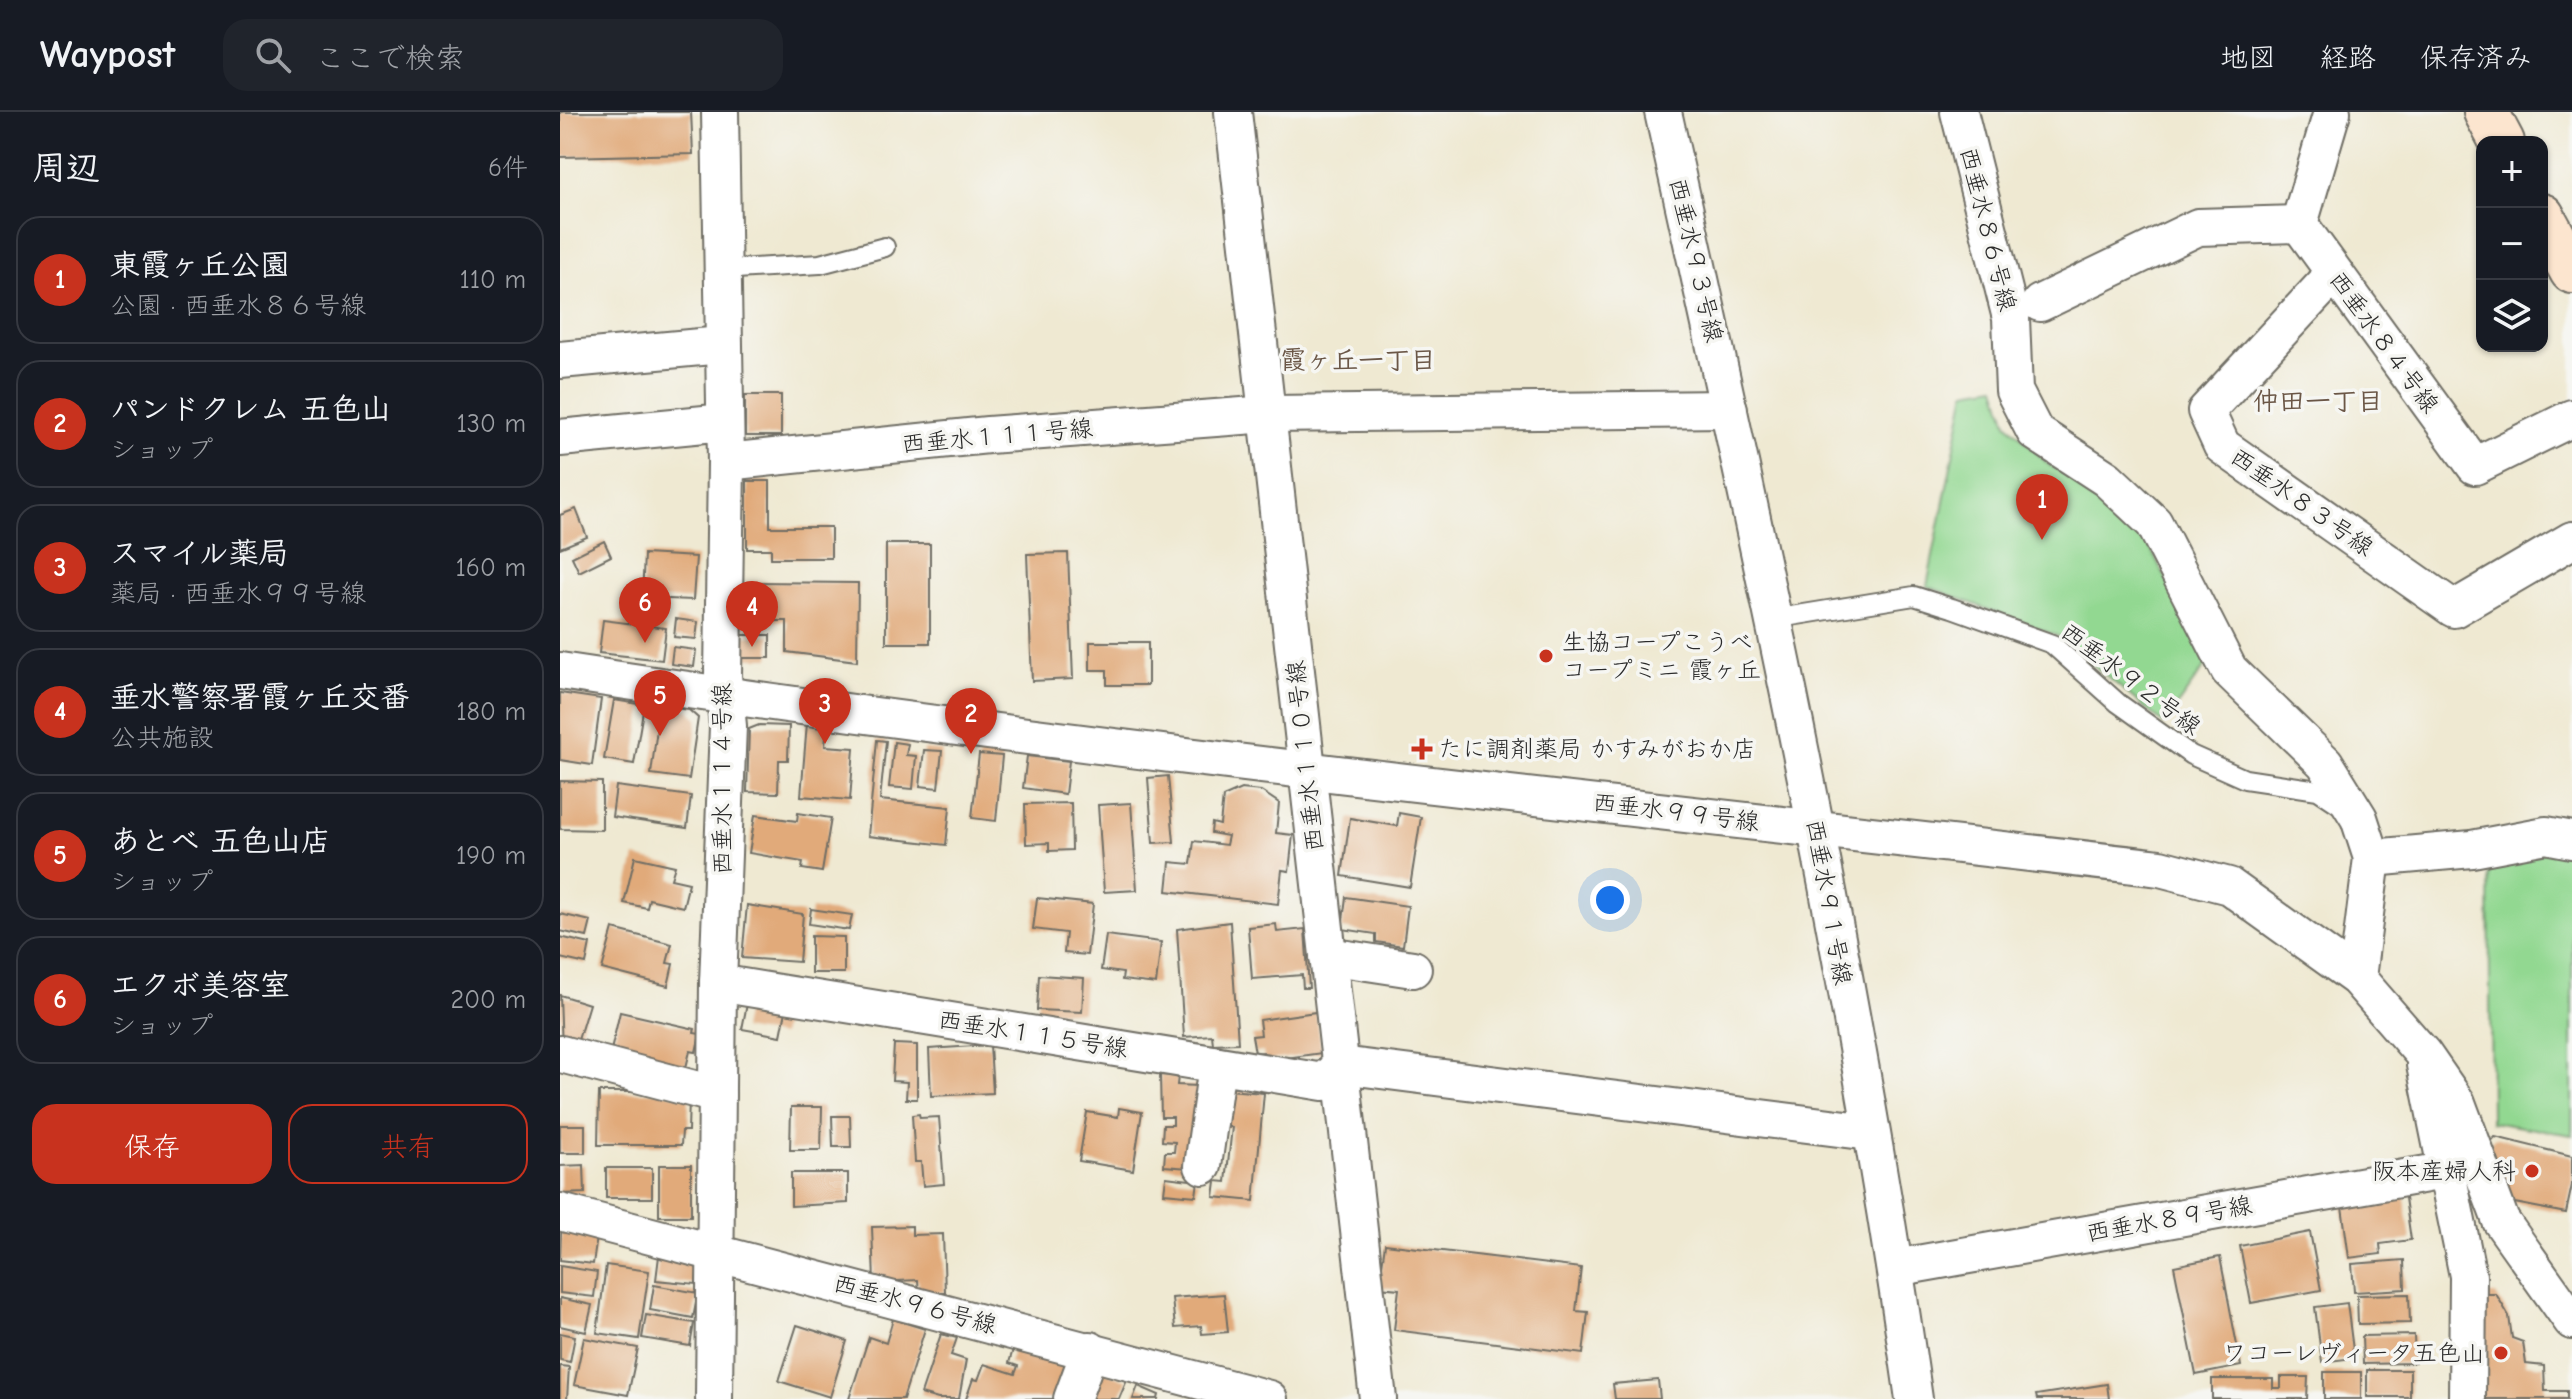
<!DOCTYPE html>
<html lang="ja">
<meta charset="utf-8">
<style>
body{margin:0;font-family:"Comic Neue","Klee One",sans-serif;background:#20242c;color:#f1f3f6}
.controls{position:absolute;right:24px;top:24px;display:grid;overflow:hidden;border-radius:16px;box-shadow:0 2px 6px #0004}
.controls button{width:72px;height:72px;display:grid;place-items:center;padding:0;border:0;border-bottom:2px solid #363941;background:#171b24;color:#f1f3f6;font:40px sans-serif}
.you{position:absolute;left:1050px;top:788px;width:28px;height:28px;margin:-20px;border:6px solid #fff;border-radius:50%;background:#1a73e8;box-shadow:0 0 0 12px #1a73e833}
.badge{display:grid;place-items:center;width:52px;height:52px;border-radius:50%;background:#c8321e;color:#fff;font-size:26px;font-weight:700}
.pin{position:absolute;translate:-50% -66px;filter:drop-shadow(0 2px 4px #0008)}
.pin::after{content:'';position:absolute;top:42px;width:28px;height:24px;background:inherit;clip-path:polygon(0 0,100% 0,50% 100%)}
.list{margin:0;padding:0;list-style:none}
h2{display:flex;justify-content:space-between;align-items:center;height:104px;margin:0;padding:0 32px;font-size:34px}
h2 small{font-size:26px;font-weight:400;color:#9ea1a6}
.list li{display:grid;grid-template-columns:52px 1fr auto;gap:24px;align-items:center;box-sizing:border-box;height:128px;margin:0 16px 16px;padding:0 16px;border:2px solid #363941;border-radius:24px}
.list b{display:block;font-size:30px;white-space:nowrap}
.list p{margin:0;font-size:26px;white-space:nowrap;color:#9ea1a6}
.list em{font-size:26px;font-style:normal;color:#9ea1a6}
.actions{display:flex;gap:16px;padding:24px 32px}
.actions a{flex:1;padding:18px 0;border:2px solid #c8321e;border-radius:24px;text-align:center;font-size:28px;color:#c8321e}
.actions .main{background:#c8321e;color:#fff}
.icon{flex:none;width:44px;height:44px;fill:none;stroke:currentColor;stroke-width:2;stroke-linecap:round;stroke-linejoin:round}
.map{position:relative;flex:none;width:2012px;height:1287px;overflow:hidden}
header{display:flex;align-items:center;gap:48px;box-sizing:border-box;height:112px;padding:0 40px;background:#171b24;border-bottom:2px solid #363941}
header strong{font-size:38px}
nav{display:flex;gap:44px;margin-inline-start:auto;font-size:28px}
.search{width:560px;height:72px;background:#20242c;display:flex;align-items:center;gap:20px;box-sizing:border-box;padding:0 28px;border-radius:24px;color:#9ea1a6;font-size:30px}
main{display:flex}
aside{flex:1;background:#171b24}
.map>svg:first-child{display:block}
.green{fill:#92d891;stroke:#5e825e;stroke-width:2}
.building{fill:#e1aa7a}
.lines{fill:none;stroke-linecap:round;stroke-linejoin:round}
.lane-casing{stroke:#706e65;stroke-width:22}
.street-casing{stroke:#706e65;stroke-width:40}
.secondary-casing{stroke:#706e65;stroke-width:48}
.lane{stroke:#fff;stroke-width:18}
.street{stroke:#fff;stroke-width:36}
.secondary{stroke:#fce5cf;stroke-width:44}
.poi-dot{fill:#c8321e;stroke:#f6f6f2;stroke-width:3}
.labels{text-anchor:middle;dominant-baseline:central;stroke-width:7;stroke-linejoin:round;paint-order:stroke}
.street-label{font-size:24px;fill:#2b2b2b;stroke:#f6f6f2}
.poi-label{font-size:24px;fill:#2b2b2b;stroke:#f6f6f2;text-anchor:start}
.neighbourhood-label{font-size:26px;font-weight:bold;fill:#6b5747;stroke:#f6f6f2}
</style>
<header>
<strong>Waypost</strong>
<div class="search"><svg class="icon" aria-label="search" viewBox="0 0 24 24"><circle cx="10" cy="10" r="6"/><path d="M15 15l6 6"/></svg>ここで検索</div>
<nav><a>地図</a><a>経路</a><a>保存済み</a></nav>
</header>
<main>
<aside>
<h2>周辺<small>6件</small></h2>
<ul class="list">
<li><span class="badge">1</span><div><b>東霞ヶ丘公園</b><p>公園 · 西垂水８６号線</p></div><em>110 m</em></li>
<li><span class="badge">2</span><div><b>パンドクレム 五色山</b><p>ショップ</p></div><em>130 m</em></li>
<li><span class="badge">3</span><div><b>スマイル薬局</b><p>薬局 · 西垂水９９号線</p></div><em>160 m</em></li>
<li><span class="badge">4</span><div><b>垂水警察署霞ヶ丘交番</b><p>公共施設</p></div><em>180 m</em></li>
<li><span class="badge">5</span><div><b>あとべ 五色山店</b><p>ショップ</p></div><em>190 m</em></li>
<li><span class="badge">6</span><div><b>エクボ美容室</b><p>ショップ</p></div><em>200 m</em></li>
</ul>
<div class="actions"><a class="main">保存</a><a>共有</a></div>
</aside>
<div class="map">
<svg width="2012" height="1287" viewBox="0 0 2012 1287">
<rect width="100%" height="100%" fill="#f6f6f2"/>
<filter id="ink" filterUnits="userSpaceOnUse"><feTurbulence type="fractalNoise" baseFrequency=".0125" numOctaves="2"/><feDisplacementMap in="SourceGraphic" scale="16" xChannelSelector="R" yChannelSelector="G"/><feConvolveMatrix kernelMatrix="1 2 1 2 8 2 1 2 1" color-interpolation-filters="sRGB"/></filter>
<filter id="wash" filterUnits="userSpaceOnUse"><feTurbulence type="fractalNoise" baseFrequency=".006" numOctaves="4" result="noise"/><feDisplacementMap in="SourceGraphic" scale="32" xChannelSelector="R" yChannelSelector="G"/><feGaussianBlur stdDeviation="1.8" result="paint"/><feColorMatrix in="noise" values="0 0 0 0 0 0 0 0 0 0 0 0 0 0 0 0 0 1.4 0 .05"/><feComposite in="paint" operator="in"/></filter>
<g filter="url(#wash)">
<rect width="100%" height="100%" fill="#efe9d2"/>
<g class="green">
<polygon points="1436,274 1447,311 1489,353 1570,397 1649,549 1604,612 1500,525 1367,474 1406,279"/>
<polygon points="1929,740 2012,741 2012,1023 1931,1010"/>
</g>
<g id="blocks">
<g class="building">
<polygon points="0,0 131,0 133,42 0,45"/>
<rect x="185" y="283" width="36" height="41"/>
<polygon points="187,369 210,369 210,415 271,415 271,446 211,446 211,437 187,437"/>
<polygon points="16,397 27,425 0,436 0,403"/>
<polygon points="44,429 51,444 19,460 12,445"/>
<rect x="326" y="432" width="44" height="99"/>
<polygon points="508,441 513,567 472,569 467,442"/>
<polygon points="84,442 136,445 133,488 82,486"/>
<polygon points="189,470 298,471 297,549 227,540 227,509 188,509"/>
<polygon points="116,507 138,510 136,527 114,525"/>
<polygon points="43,508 106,516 102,548 39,541"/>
<rect x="174" y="523" width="36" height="23"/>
<polygon points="530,530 588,530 588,573 547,573 547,558 530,558"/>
<polygon points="113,535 136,538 134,555 111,552"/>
<polygon points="0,581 41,587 32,653 0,648"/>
<polygon points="54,588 84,593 74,652 44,647"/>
<polygon points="100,594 129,598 138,606 129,667 91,662"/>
<polygon points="247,611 267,613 265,634 294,636 290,688 241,684"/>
<polygon points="199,613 229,614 228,648 219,648 218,681 187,680 189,617"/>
<polygon points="317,628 326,629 320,688 390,695 386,733 308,724"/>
<polygon points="334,630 348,632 346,643 356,644 353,677 329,675"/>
<polygon points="364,638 382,639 378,676 360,674"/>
<polygon points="419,642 442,644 436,709 412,706"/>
<polygon points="467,644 509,649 505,682 463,676"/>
<polygon points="608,664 614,730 593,731 588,666"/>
<polygon points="0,669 42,670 42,718 0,717"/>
<polygon points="56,674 131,684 127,716 52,705"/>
<polygon points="681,677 701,679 719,691 716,721 733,723 729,759 722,758 718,792 607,779 610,750 631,752 634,729 666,733 668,724 651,721 652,711 660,713 663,685"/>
<polygon points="511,691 512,738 489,739 489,731 466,732 465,692"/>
<polygon points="571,691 577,778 544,780 538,693"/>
<polygon points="238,701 271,706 262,760 242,757 243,750 189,741 195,703 237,709"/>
<polygon points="839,701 861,705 850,775 782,764 790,706 837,714"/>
<polygon points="75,745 115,754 111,767 129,771 123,795 89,787 87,796 64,791"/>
<polygon points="786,785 848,794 843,834 816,830 816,822 782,817"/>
<polygon points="477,786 533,792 527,843 504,841 506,821 473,817"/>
<polygon points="187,793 243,802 239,850 182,846"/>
<polygon points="251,797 292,803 289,818 249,812"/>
<polygon points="0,802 31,809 27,825 0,819"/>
<polygon points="670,810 678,931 653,932 652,923 624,925 617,817"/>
<polygon points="716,812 717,820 745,817 749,876 743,876 742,863 692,867 688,815"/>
<polygon points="53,817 112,832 107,851 113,852 108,874 42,857"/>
<polygon points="546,823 601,830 596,872 562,868 563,861 541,858"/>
<polygon points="251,824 284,825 284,861 251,861"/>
<polygon points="0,825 30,832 26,852 0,846"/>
<polygon points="479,863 524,866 522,900 477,898"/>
<polygon points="0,883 29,892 18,928 6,924 2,938"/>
<polygon points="188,887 227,894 221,924 182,917"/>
<polygon points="60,900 135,917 134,921 140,922 136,940 130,939 124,964 49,947"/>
<polygon points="756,900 762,941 704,949 703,940 695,941 692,924 701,923 699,908"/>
<polygon points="334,932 357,933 357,987 346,987 347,970 332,969"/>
<polygon points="430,933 433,981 371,984 369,937"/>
<polygon points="600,963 618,964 617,973 638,974 629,1056 604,1054 605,1040 614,1040 615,1030 602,1029 603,1013 613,1013 613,1005 601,1005"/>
<polygon points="667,978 704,981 694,1089 654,1085 656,1069 666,1070 672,1015 663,1014"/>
<polygon points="39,980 103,980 129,986 128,1019 122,1019 121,1033 38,1033"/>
<polygon points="231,995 262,995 261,1038 230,1038"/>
<polygon points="559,996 582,1000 573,1058 519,1049 527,1000 558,1005"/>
<polygon points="359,1002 360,1006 379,1005 384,1072 363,1074 361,1050 355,1050 352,1003"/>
<polygon points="272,1004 290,1004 291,1035 273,1035"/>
<rect x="0" y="1013" width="25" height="28"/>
<polygon points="1935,1025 2012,1044 2012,1073 2006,1101 1955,1091 1920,1042"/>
<polygon points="24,1053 25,1081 0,1082 0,1054"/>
<rect x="99" y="1053" width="32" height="51"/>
<rect x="46" y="1056" width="46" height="30"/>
<polygon points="231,1061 288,1061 288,1091 231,1094"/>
<polygon points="606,1065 638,1069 636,1084 604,1081"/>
<polygon points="1844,1079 1851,1128 1820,1132 1821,1142 1789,1146 1781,1087"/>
<polygon points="352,1114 352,1123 383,1122 385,1180 359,1181 358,1168 314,1170 312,1115"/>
<polygon points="1,1120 37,1125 33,1152 0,1148"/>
<polygon points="1750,1120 1761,1178 1691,1191 1680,1134"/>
<polygon points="825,1132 1021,1156 1016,1199 1028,1200 1023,1242 834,1218 839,1177 819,1175"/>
<polygon points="99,1144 138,1147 136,1172 96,1168"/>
<polygon points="1660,1145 1681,1254 1636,1263 1614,1154"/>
<polygon points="1844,1148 1845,1177 1794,1180 1792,1152"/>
<polygon points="46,1153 89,1159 79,1227 37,1221"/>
<polygon points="0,1154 37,1160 34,1185 0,1181"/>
<polygon points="94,1173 138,1181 133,1206 90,1198"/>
<polygon points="664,1182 668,1220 642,1222 641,1214 615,1216 612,1186"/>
<polygon points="1849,1182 1850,1211 1798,1212 1797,1183"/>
<polygon points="1918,1182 1936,1182 1949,1204 1952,1226 1963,1230 1966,1252 1984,1254 1985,1279 2007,1279 2007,1287 1918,1287"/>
<polygon points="0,1186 32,1193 26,1220 0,1214"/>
<polygon points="1787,1191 1794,1246 1762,1250 1755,1195"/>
<polygon points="86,1203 134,1211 130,1234 82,1226"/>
<polygon points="333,1207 365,1217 343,1287 289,1287 309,1225 326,1231"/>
<polygon points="237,1213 287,1229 270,1285 219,1269"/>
<polygon points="0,1221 15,1224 10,1250 0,1248"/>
<polygon points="381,1222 397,1226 391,1243 406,1248 399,1287 378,1287 361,1282"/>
<polygon points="1854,1223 1855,1251 1803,1252 1802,1224"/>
<polygon points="24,1226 78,1236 68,1283 14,1273"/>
<polygon points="454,1234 508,1252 496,1287 406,1287 413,1267 418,1268 424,1252 455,1262 458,1254 449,1251"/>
<polygon points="0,1254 9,1255 7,1287 0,1287"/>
<polygon points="541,1258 567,1268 559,1287 529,1287"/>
<rect x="1807" y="1258" width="43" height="27"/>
<rect x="1764" y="1260" width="37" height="27"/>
<polygon points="1721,1265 1748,1265 1747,1287 1652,1287 1652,1267 1713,1267 1713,1276 1721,1276"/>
<polygon points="1098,1268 1100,1287 1055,1287 1053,1272"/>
<polygon points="1547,1272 1549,1287 1477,1287 1476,1283"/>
<polygon points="578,1274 599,1283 598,1287 573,1287"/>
</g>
</g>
</g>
<g filter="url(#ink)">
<use href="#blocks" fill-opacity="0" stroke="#706e65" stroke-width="2"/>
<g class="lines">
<defs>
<g id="lane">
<polyline points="160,158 260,152 325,135"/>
<polyline points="1213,507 1354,484 1392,496 1492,532 1558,591 1631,643 1685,667 1758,678 1782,694"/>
</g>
<g id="street">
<polyline points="673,0 818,1287"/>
<path d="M1103,0C1198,426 1292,854 1354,1287"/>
<polyline points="1399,0 1451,206 1454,279 1475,320 1547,367 1594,411 1669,558 1765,651 1799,706 1812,746 1797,866"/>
<polyline points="1772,0 1739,112 1915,354 2012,306"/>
<polyline points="1774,162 1646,299 1662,334 1894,497 2012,428"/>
<polyline points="1480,191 1638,115 1739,112"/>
<polyline points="0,248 162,233"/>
<polyline points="0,326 165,310"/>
<polyline points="166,350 428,323 709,302 1169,297"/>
<path d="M0,559C531,640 1067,694 1600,756L1669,774L1797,866L1863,942L1897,991L1941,1109L2012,1209"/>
<polyline points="1812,746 1912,737 1986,723 2012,728"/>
<polyline points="768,844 853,857"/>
<polyline points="158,871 763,970 781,953 1310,1020"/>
<polyline points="1,942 157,983"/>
<polyline points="1865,953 1908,1164 1907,1287"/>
<polyline points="643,1054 657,953"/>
<polyline points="0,1100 709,1287"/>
<polyline points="1335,1156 1884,1059"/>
<polyline points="154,1287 158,871 168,614 163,564 166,350 160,0"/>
<polyline points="512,1287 530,1238"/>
</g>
<g id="secondary">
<polyline points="1926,0 1942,30"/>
<polyline points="1982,104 2012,159"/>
</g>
</defs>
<use href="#lane" class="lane-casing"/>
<use href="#street" class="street-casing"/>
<use href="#secondary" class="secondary-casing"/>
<use href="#lane" class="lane"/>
<use href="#street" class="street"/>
<use href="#secondary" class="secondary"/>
</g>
</g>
<g class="poi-dot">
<circle cx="986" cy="544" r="8"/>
<path d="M858 625h8v8h8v8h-8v8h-8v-8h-8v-8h8z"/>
<circle cx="1972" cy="1059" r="8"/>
<circle cx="1941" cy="1241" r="8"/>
</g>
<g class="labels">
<g class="street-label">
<text transform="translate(1428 117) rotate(76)">西垂水８６号線</text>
<text transform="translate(1136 148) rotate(77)">西垂水９３号線</text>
<text transform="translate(1824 230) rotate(54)">西垂水８４号線</text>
<text transform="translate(437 324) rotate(-5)">西垂水１１１号線</text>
<text transform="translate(1742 390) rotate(35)">西垂水８３号線</text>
<text transform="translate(1571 567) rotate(37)">西垂水９２号線</text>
<text transform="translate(745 644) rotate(-96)">西垂水１１０号線</text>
<text transform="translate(162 667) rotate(-90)">西垂水１１４号線</text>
<text transform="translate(1116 700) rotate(7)">西垂水９９号線</text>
<text transform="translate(1269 790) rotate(80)">西垂水９１号線</text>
<text transform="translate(473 922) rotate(9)">西垂水１１５号線</text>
<text transform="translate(1609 1107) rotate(-10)">西垂水８９号線</text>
<text transform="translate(355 1192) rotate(15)">西垂水９６号線</text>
</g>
<g class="poi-label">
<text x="1002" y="530">生協コープこうべ<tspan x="1002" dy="28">コープミニ 霞ヶ丘</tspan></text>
<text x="878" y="637">たに調剤薬局 かすみがおか店</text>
<text x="1956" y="1059" text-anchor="end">阪本産婦人科</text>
<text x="1925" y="1241" text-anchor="end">ワコーレヴィータ五色山</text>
</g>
<g class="neighbourhood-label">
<text x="798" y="249">霞ヶ丘一丁目</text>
<text x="1758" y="290">仲田一丁目</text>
</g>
</g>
</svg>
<div class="controls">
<button>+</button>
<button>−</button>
<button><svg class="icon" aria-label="layers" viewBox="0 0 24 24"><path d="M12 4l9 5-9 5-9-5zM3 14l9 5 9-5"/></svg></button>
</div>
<div class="you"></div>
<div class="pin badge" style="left:1482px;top:428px">1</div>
<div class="pin badge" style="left:411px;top:642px">2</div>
<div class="pin badge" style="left:265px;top:632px">3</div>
<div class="pin badge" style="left:192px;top:535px">4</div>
<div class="pin badge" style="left:100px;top:624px">5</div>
<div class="pin badge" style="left:85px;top:531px">6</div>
</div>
</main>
